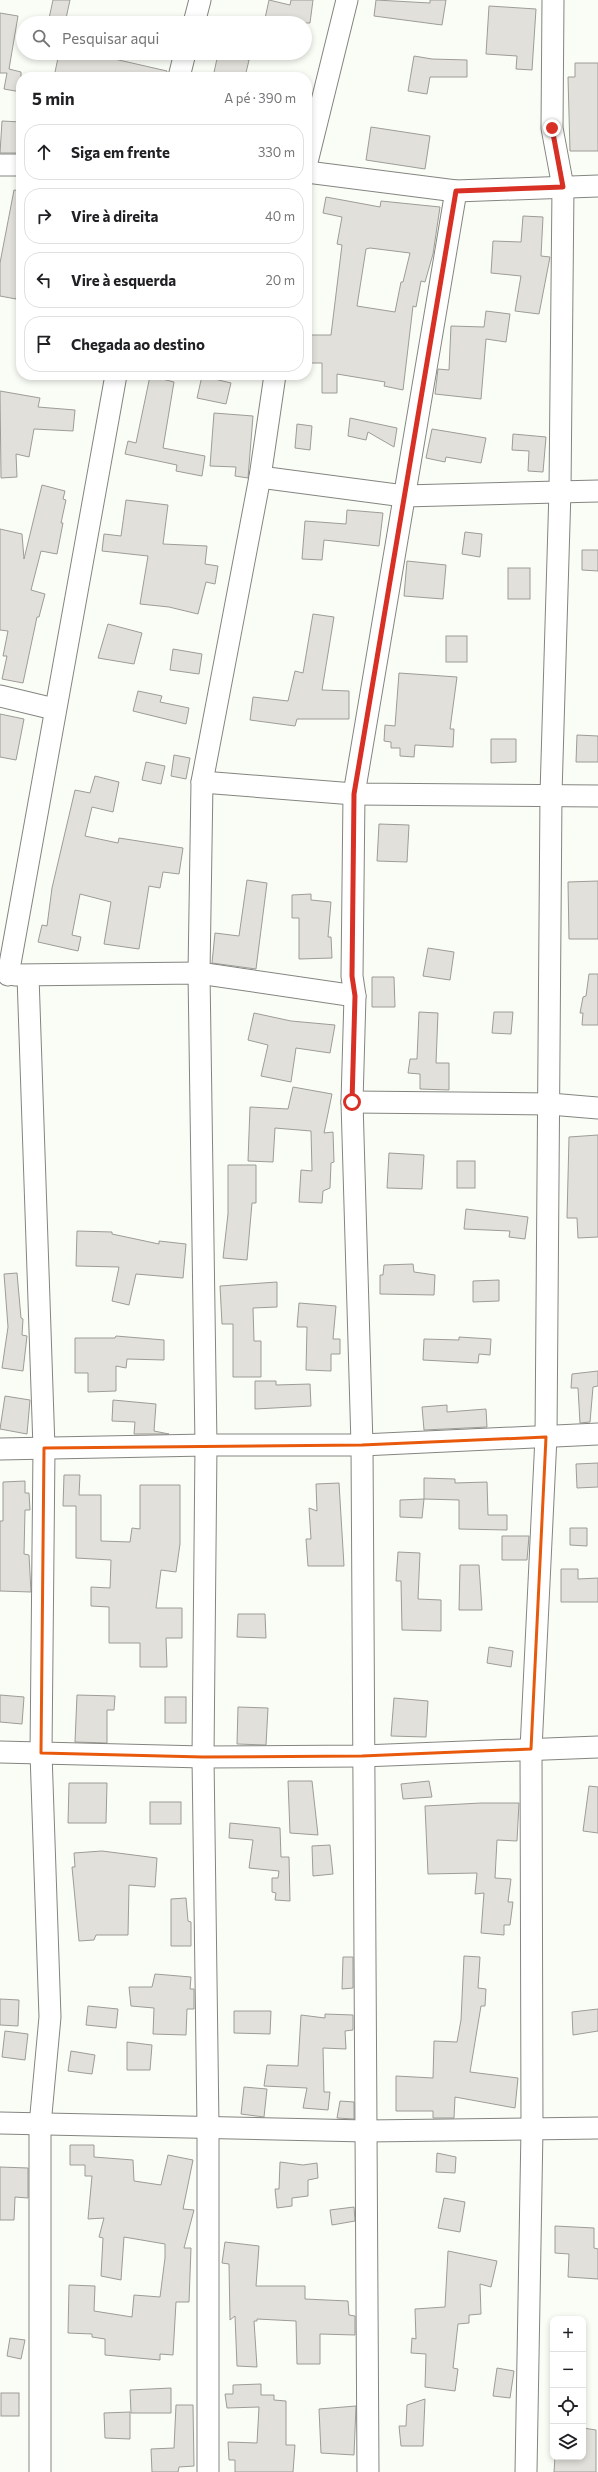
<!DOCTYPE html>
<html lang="pt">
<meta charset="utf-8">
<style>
body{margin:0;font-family:Commissioner,sans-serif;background:#f6f6f6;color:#202124}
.controls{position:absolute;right:12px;bottom:12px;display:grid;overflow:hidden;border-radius:8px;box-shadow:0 2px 6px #0003}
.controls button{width:36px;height:36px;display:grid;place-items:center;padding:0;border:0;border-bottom:1px solid #e0e0e0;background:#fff;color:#202124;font:20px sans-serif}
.stop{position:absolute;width:12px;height:12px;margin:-9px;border:3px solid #d93025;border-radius:50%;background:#fff}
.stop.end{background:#d93025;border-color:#fff;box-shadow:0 1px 4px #0008}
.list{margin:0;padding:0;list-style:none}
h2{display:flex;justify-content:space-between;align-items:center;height:52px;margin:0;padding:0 16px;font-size:17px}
h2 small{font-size:13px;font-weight:400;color:#757577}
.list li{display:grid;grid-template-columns:26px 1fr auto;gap:12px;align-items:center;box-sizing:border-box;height:56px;margin:0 8px 8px;padding:0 8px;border:1px solid #e0e0e0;border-radius:16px}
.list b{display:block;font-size:15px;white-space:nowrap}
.list em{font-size:13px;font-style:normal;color:#757577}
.icon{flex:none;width:22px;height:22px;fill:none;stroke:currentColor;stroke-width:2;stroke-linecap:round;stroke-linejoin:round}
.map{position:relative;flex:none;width:598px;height:2472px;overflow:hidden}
.search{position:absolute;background:#fff;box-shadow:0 2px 6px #0003;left:16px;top:16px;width:296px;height:44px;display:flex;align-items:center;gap:10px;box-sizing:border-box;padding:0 14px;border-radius:22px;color:#757577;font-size:15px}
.panel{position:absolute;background:#fff;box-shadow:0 2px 6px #0003;left:16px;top:72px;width:296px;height:308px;border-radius:16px}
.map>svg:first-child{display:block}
.building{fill:#e2e0da;stroke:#9e9c96;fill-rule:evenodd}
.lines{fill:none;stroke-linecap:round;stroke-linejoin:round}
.minor-casing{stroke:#848580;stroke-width:23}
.minor{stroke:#fff;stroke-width:21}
.route{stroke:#d93025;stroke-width:5}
.marked{fill:none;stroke:#e8590c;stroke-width:3;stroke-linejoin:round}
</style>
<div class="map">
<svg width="598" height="2472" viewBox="0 0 598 2472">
<rect width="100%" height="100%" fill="#fafdf6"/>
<g class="building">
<polygon points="53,0 70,0 65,23 48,23"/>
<polygon points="269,0 290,5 291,0 313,0 310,23 264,23"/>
<polygon points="376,0 430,3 430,0 446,0 442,25 374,16"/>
<polygon points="489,6 536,9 532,70 516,69 517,56 486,54"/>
<polygon points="0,13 18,16 9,69 21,72 21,92 4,89 7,73 0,73"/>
<polygon points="59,53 111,53 110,58 167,71 166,77 54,77"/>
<polygon points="218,54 249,60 245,77 213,77"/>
<polygon points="414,56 432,59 467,60 467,77 430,77 427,94 408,91"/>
<polygon points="575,63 598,63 598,151 570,151 568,77 575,77"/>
<polygon points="2,121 21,122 21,153 0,153"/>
<polygon points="371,127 430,136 425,169 366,160"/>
<polygon points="14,190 21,191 21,273 16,299 0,296 0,263"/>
<path d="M326,197L380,207L381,201L440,207L433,254L425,282L421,281L416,307L413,306L403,390L384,386L385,382L337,374V393H322V363H307V335H331L342,245L337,244L342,217L323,213ZM370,248L410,253L403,282H401L395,312L357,306L366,249Z"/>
<polygon points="523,216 543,217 541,256 550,257 539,314 515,311 521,276 491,273 493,241 521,242"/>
<polygon points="486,311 510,314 506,342 486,339 481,399 435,394 438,369 449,370 451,326 484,327"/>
<polygon points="150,376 174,382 163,448 205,456 202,476 176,471 177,465 125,454 128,441 136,443"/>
<polygon points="202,376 231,383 226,404 197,398"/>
<polygon points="0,391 40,398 38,407 75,410 73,431 34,429 29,457 16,454 17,477 1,478"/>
<polygon points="214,413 253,416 248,478 235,476 236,467 210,466"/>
<polygon points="350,418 397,428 394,447 368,432 366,440 348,436"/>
<polygon points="297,424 312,426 310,450 295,448"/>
<polygon points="432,429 486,438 481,463 446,457 445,462 426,458"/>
<polygon points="513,434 546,437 543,472 528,471 529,451 512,450"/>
<polygon points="42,485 65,491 63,499 66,500 61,523 63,523 57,554 41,551 31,590 45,594 39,617 37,617 23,683 2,679 7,656 3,656 8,631 0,630 0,529 22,534 24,559"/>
<polygon points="126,500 168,505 163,544 207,546 205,564 218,566 215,584 206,582 198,614 169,607 140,604 148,556 102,551 104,534 121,536"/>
<polygon points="347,510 383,513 379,546 324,540 322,560 302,559 305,521 346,524"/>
<polygon points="465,532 482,534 480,557 462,554"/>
<polygon points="582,550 598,550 598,571 582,570"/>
<polygon points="407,561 446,565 443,599 404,596"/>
<rect x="508" y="568" width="22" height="31"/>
<polygon points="313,614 334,617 322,690 349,691 349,719 297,719 295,726 250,720 253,697 288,701 295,671 303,673"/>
<polygon points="108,624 142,633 134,664 98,658"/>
<rect x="446" y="636" width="21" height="26"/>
<polygon points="173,649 202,654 199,674 170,670"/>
<polygon points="399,673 457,677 450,729 454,729 453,747 415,745 414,757 400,756 400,748 391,748 391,742 384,741 385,725 395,726"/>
<polygon points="138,691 162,696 160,702 189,708 186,724 133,711"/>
<polygon points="0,714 24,719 16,760 0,757"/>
<polygon points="577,735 598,736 598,762 576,762"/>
<polygon points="491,739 516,739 516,762 491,763"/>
<polygon points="174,755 190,758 186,779 171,776"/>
<polygon points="146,762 165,766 161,784 142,780"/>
<polygon points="95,776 119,782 113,812 92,807 85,836 118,843 119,838 183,848 179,874 163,872 160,888 149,886 139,949 104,944 111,902 80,894 72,935 81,937 78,951 38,942 42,925 47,926 52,888 75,790 90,793"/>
<polygon points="379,824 409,825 407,862 377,861"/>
<polygon points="247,880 267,883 256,969 212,963 215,933 239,936"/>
<polygon points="598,881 598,939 569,939 568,882"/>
<polygon points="311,894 311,900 331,902 328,937 331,937 332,958 299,959 299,918 292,918 292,895"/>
<polygon points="428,948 454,952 450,980 423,976"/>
<polygon points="589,974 598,974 598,1025 582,1025 583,1013 580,1013 583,997 586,996"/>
<polygon points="372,977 394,977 395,1007 372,1007"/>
<polygon points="419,1012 438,1013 436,1063 449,1063 449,1090 420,1089 420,1074 408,1073 410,1059 417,1059"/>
<polygon points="494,1012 513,1012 511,1034 492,1033"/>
<polygon points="254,1013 291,1021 335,1025 330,1053 296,1048 291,1082 261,1076 268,1045 248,1040"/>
<polygon points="293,1087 332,1094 324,1133 333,1132 334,1162 331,1163 330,1188 323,1191 322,1203 299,1202 301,1170 312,1171 311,1131 275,1128 273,1162 248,1161 250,1107 288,1109"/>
<polygon points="598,1135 598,1237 578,1238 577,1218 567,1218 569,1137"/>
<polygon points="389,1153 424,1155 422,1189 387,1188"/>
<rect x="457" y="1161" width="18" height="27"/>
<polygon points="228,1165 256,1165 256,1203 252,1203 247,1260 223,1258 228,1214"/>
<polygon points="466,1209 528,1217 525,1239 509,1237 510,1231 464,1229"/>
<polygon points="77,1231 112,1232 112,1234 159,1244 159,1241 186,1244 183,1278 136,1274 129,1305 112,1301 119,1267 76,1266"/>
<polygon points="413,1264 414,1272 435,1275 434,1295 380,1294 380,1275 383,1275 384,1265"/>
<polygon points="17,1273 21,1318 23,1319 22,1335 27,1336 23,1371 2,1368 8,1327 4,1274"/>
<polygon points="499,1280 499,1301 473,1302 473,1281"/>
<polygon points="277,1282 277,1307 253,1308 254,1341 261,1341 261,1377 233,1377 233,1324 222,1324 220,1286"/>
<polygon points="299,1303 336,1306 333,1339 340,1339 340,1354 331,1354 331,1371 306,1370 307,1327 297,1327"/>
<polygon points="116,1336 164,1340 164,1360 127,1359 126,1368 116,1366 116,1391 88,1392 88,1373 75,1373 75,1338 115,1338"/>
<polygon points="459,1337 491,1339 490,1355 479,1354 478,1363 423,1360 424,1339 459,1340"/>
<polygon points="598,1371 598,1386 593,1387 590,1422 580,1423 578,1388 571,1388 572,1374"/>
<polygon points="255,1381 276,1381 276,1385 310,1384 311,1406 255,1409"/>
<polygon points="5,1396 30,1400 27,1434 0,1429"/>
<polygon points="113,1400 156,1404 154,1431 169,1434 134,1434 135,1422 112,1421"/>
<polygon points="447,1405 447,1412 486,1409 487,1427 424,1430 422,1407"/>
<polygon points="598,1463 598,1487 577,1488 576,1464"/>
<polygon points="64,1475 80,1475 79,1495 101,1495 101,1541 130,1542 132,1528 140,1529 140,1485 180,1485 180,1544 176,1572 161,1570 156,1608 182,1608 182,1638 166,1638 167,1667 140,1667 140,1643 109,1643 109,1607 91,1606 91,1587 110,1588 111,1560 76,1558 76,1506 63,1506"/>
<polygon points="424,1478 455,1479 455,1483 487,1482 488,1515 507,1515 507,1530 459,1529 459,1500 424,1499"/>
<polygon points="25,1481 25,1493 29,1493 30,1510 25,1510 24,1554 29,1555 31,1592 0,1591 0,1521 3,1521 3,1482"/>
<polygon points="339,1483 344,1566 308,1566 306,1539 311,1539 309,1508 317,1511 316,1484"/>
<polygon points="424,1499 422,1518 400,1517 400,1500"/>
<polygon points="570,1528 587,1528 587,1546 570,1545"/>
<polygon points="502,1536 529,1536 527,1560 502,1560"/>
<polygon points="398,1552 420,1553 418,1599 441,1600 441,1631 402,1630 401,1581 396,1581"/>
<polygon points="460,1565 479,1565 482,1610 459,1610"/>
<polygon points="561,1569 578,1569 578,1579 598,1578 598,1602 561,1602"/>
<polygon points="238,1614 265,1614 266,1638 237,1637"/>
<polygon points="489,1647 513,1651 511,1667 487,1663"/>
<polygon points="0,1695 24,1697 22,1724 0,1722"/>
<polygon points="77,1695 115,1696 114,1710 107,1710 107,1743 75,1742"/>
<rect x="165" y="1697" width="21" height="26"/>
<polygon points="394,1698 428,1701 426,1737 391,1736"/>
<polygon points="238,1707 268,1708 266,1745 237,1744"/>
<polygon points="288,1781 312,1781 318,1835 290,1833"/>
<polygon points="429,1781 432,1797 403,1799 401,1784"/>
<polygon points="69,1783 107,1783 106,1823 68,1823"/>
<polygon points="589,1786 598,1787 598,1833 583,1831"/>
<rect x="150" y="1802" width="31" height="22"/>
<polygon points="481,1803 519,1803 517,1841 497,1840 495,1878 511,1879 508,1902 513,1902 510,1925 504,1925 504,1935 481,1933 484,1893 475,1894 477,1873 428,1874 425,1806"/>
<polygon points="230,1823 280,1828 281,1857 289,1857 290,1901 275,1900 276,1893 272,1892 272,1878 278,1878 279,1871 249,1868 253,1840 229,1838"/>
<polygon points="330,1845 333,1874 313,1876 312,1846"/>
<polygon points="102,1851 157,1858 155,1887 129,1885 128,1935 96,1935 94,1940 79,1941 72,1867 75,1867 74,1853"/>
<polygon points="186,1898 188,1921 191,1922 191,1946 171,1946 171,1899"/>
<polygon points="464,1956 480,1957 478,1988 486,1989 485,2006 481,2006 470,2072 518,2078 515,2108 455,2097 454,2118 433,2118 433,2111 396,2111 396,2076 433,2078 434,2041 457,2042 461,2020"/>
<polygon points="343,1957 353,1957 353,1988 342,1989"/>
<polygon points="155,1974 191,1977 190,1989 194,1989 194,2009 187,2009 186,2035 153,2034 154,2008 131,2006 129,1987 152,1987"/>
<polygon points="0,1999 19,2000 18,2026 0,2025"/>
<polygon points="88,2006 118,2009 116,2028 86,2025"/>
<polygon points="598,2009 598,2031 573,2035 572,2012"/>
<polygon points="234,2011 271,2011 270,2034 234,2033"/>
<polygon points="325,2014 353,2015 353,2030 345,2031 346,2049 323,2048 324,2092 330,2092 328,2110 303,2108 307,2088 264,2086 267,2065 298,2066 301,2015 325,2018"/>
<polygon points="5,2031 28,2034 25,2060 2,2057"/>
<polygon points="127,2042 152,2045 150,2070 127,2070"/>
<polygon points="71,2051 95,2055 92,2074 68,2071"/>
<polygon points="244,2087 267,2089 264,2117 241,2114"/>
<polygon points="340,2101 354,2102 354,2119 337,2118"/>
<polygon points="70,2145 94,2145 94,2157 133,2160 134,2181 161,2185 168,2155 193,2160 183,2209 194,2210 184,2248 191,2248 189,2302 176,2302 173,2355 160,2354 160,2360 105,2355 105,2339 92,2337 92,2334 68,2333 69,2285 95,2286 94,2311 132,2317 134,2295 160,2297 165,2258 165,2244 124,2237 121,2280 101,2276 103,2238 99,2237 104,2218 88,2219 92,2176 85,2176 85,2165 70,2165"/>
<polygon points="437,2153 456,2157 455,2173 436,2172"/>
<polygon points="280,2162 303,2165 317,2163 318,2178 308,2180 308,2196 292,2198 292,2206 277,2208 275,2189 279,2189"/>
<polygon points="0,2167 28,2168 28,2198 15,2197 14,2220 0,2220"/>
<polygon points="444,2198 465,2202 460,2232 438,2228"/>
<polygon points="354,2207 355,2221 332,2225 330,2210"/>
<polygon points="555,2226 594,2228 594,2248 598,2249 598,2279 568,2277 569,2254 555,2253"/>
<polygon points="225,2242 259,2246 256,2286 305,2286 305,2299 348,2301 349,2315 355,2316 355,2335 320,2334 320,2364 297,2364 296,2321 257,2319 257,2321 254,2321 257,2367 237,2366 235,2316 230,2320 229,2264 222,2263"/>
<polygon points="448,2251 497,2261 491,2287 480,2284 481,2314 469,2315 469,2323 458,2324 453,2368 458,2369 455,2391 425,2387 426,2354 411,2353 412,2338 416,2339 415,2309 445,2307"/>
<polygon points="10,2338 25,2340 21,2359 7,2356"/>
<polygon points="497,2368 514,2371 510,2398 493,2396"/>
<polygon points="261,2384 261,2395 274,2395 274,2400 286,2401 286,2445 295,2445 293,2472 235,2472 235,2460 229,2460 228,2442 257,2443 259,2407 227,2408 225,2394 233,2394 233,2385"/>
<polygon points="171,2388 171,2413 131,2413 130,2390"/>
<rect x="1" y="2393" width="18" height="23"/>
<polygon points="425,2399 423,2446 401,2446 399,2426 406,2426 407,2405"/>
<polygon points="176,2405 193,2405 194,2466 179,2467 178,2472 152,2472 151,2449 174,2448"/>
<polygon points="356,2406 354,2455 321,2453 319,2409"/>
<polygon points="130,2412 130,2439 105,2438 104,2413"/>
<polygon points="583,2428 596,2430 596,2472 554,2472 555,2457 583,2457"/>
</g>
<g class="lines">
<defs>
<g id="minor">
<polyline points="194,23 200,0"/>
<polyline points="179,77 185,53"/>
<polyline points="307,162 347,0"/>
<polyline points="0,165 21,165"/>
<polyline points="307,172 456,191 598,186"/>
<polyline points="260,477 404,496 598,491"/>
<polyline points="0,696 54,709"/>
<polyline points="202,782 354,794 598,796"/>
<polyline points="8,975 116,375"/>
<polyline points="15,975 199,973 355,996"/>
<polyline points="28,976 44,1448 41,1753 50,2017 40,2125 40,2472"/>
<polyline points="352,1102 550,1104 598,1108"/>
<polyline points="0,1449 206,1445 362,1445 598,1434"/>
<polyline points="0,1752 203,1757 362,1756 598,1747"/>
<polyline points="0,2123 366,2131 598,2128"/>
<polyline points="208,2472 208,2126 203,1757 206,1445 199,973 202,782 260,477 275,375"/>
<polyline points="368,2472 362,1445 352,1102 355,996 352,976 354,794 456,191"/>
<polyline points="526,2472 532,2129 531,1749 546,1437 551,794 560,490 563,187 552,128 553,0"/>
</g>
</defs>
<use href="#minor" class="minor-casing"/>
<use href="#minor" class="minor"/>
</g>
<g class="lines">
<polyline class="route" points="352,1102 355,996 352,976 354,794 456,191 563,187 552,128"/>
</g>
<path class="marked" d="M546,1437L531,1749L362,1756L203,1757L41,1753L44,1448L362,1445Z"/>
</svg>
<div class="controls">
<button>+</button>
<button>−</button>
<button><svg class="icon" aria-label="locate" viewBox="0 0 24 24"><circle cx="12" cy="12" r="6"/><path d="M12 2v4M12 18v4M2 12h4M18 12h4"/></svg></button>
<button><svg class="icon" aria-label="layers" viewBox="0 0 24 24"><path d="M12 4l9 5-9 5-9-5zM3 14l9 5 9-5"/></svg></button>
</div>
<div class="stop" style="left:352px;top:1102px"></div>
<div class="stop end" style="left:552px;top:128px"></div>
<div class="search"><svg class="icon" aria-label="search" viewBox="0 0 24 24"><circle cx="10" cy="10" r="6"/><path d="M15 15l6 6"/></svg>Pesquisar aqui</div>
<section class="panel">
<h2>5 min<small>A pé · 390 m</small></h2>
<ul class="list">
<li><svg class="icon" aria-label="ahead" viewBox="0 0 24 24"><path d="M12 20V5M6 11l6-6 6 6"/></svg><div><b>Siga em frente</b></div><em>330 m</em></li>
<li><svg class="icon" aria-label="right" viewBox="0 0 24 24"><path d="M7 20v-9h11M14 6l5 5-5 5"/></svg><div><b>Vire à direita</b></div><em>40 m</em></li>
<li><svg class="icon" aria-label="left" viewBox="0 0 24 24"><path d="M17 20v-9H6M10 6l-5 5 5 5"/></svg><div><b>Vire à esquerda</b></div><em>20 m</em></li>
<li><svg class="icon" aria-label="arrive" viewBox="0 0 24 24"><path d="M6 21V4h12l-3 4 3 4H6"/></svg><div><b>Chegada ao destino</b></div></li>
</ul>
</section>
</div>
